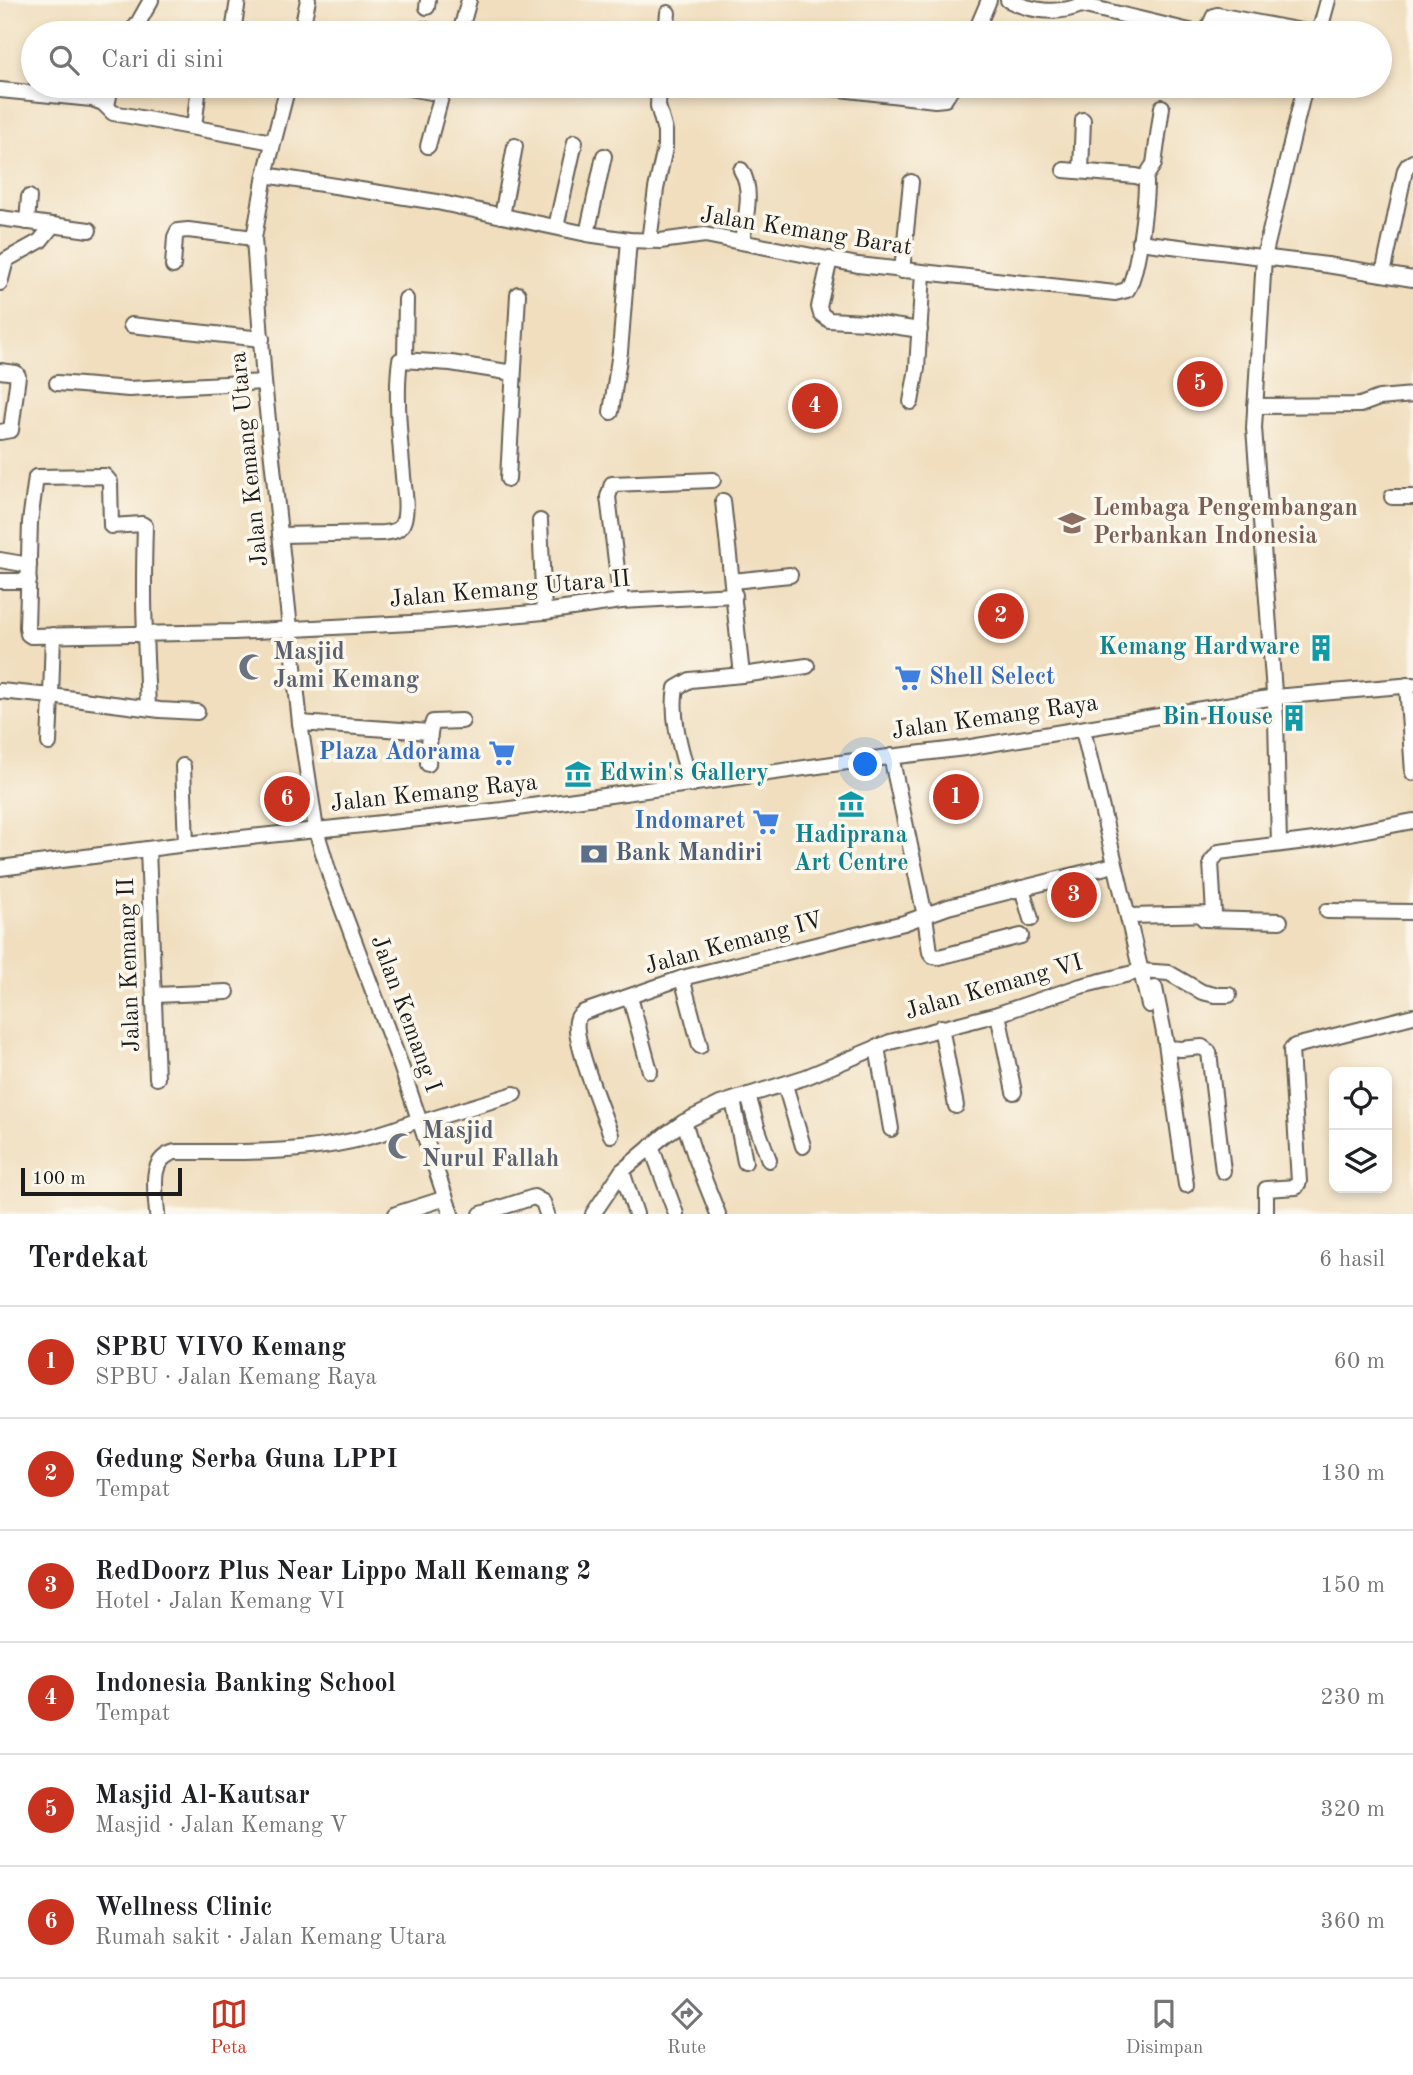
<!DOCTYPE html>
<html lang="id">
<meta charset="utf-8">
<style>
body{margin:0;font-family:"Old Standard TT",serif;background:#f2f2f2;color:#202124}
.controls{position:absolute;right:21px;bottom:21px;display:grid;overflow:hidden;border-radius:14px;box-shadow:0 4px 10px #0003}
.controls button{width:63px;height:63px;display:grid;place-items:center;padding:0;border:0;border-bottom:2px solid #e0e0e0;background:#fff;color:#202124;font:35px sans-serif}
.scale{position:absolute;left:21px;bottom:18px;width:161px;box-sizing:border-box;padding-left:7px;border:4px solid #1c1c1c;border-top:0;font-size:19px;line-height:24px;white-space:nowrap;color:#1c1c1c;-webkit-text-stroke:5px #fbf7ec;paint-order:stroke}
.you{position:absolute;left:866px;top:765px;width:24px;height:24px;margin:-18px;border:5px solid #fff;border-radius:50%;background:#1a73e8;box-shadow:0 0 0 10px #1a73e833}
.badge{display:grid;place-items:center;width:46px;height:46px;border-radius:50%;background:#c8321e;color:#fff;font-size:23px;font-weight:700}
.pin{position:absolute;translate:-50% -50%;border:4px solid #fff;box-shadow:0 2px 7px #0006}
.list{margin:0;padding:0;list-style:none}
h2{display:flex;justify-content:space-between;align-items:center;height:91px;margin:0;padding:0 28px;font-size:30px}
h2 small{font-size:23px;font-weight:400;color:#757577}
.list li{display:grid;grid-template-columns:46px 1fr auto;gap:21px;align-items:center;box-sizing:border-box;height:112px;padding:0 28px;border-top:2px solid #e0e0e0}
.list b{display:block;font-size:26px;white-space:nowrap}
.list p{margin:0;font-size:23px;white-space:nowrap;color:#757577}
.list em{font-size:23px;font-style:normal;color:#757577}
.icon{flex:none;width:38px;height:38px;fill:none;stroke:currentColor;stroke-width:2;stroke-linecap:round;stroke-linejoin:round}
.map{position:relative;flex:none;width:1413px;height:1214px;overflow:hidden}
.search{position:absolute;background:#fff;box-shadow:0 4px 10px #0003;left:21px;right:21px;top:21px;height:77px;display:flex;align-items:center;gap:18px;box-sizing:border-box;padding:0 24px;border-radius:38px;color:#757577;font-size:26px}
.sheet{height:763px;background:#fff}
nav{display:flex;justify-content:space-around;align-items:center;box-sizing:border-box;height:98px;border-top:2px solid #e0e0e0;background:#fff;font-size:19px;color:#757577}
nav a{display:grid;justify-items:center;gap:4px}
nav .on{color:#c8321e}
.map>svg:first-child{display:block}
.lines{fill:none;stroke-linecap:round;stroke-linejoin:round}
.minor-casing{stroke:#666055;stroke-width:18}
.minor{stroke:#fff;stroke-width:14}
.labels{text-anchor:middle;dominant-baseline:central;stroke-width:7;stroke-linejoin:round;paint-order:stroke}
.street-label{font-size:24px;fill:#1c1c1c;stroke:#fbf7ec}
.education-label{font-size:24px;font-weight:bold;fill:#785e54;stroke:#fbf7ec;text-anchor:start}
.culture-label{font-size:24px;font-weight:bold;fill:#0d838f;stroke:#fbf7ec;text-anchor:end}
.worship-label{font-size:24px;font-weight:bold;fill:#5b616d;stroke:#fbf7ec;text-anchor:start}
.shop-label{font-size:24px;font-weight:bold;fill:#366cbe;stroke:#fbf7ec;text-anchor:end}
.service-label{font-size:24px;font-weight:bold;fill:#4e5e75;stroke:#fbf7ec;text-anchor:start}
</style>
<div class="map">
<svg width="1413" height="1214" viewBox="0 0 1413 1214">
<rect width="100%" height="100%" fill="#fbf7ec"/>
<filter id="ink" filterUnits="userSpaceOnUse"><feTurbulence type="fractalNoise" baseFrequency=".0143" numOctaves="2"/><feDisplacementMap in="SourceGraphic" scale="14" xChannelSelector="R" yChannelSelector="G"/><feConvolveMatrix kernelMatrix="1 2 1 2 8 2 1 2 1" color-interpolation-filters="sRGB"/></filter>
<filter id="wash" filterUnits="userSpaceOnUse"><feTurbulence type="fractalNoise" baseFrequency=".00686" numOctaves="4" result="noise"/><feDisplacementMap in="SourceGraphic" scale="28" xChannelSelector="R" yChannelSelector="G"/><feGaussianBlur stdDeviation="1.57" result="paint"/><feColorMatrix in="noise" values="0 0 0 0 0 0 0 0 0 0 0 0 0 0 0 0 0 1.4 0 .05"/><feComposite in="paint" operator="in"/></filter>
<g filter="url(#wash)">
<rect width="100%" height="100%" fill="#f0debe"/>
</g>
<g filter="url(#ink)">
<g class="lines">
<defs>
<g id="minor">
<path d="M1008,0C1030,11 1057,15 1081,5L1198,33"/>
<polyline points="427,7 428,0"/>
<polyline points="423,29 441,33"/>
<polyline points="233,32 238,0"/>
<polyline points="129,33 137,25 151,0"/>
<polyline points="301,33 308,0"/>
<polyline points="460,33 469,0"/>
<polyline points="666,33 668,13"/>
<polyline points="975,33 989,0"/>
<polyline points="1206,33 1214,16 1217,15 1312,33"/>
<polyline points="1319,33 1328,0"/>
<polyline points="288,86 265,175 254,238 264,382 300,723 316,830 330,876 401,1066 451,1214"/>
<polyline points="397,86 431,92"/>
<polyline points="814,86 935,100 945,99 953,86"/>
<polyline points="0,90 92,99 103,103 113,113 273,142"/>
<polyline points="107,106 111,86"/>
<polyline points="194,127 199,86"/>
<polyline points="428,146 444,86"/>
<path d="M741,170C754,190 745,219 742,242"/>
<polyline points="1081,171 1083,120"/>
<path d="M265,175L437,202L587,234L629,240L660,241L705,235L858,265L1115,293L1127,290C1138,275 1146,203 1146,182L1143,178L1136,176L1064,170"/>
<polyline points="1144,179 1154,164 1162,107"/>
<polyline points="502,216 515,146"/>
<polyline points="0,218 89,230"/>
<polyline points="27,222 29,197"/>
<polyline points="556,227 575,142"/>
<polyline points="587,234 604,156"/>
<polyline points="649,241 656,189 665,148 665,131 658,106 659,86"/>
<polyline points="1139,242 1327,265 1413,279"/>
<polyline points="830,259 819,307 821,314 829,320 866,322 920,330"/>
<polyline points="173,266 175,237 178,231 188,230 254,238"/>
<polyline points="902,271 911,182"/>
<polyline points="1383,274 1405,170 1408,165 1413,162"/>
<polyline points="0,283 6,260 40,241 53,225"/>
<polyline points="131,325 262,339"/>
<polyline points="405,358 406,299"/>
<polyline points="0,371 16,373 18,376 11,430 0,432"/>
<polyline points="57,383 129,389 264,382"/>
<polyline points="911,402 917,368 923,273"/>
<polyline points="1255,406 1360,405 1379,398 1413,395"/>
<polyline points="611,412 620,352 629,240"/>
<polyline points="508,479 518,294"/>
<polyline points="1392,497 1413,497"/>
<polyline points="540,521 544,612"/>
<path d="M280,535L383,533C393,532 401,531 404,520C408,507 404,489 403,476C400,441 395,394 400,360L451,363L513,373"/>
<polyline points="0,560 29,565"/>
<polyline points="0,581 29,581"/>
<polyline points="733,581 790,575"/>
<polyline points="621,601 608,497 612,484 713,480"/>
<polyline points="53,635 51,696 160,710 197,712"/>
<polyline points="742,675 807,666"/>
<polyline points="1407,685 1413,773"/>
<polyline points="0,691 51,696 49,743"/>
<path d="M148,708L145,633V632C143,597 144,561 145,526L142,524L111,526L110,482L105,476L36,477L30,522L27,627L28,634L31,636L234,632L430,622L544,612L621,601L735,595"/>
<polyline points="300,723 430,732 433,722 462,721"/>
<polyline points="1083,730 1149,1005"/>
<polyline points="891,756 925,916 930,952 933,956 939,957 1021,936"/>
<polyline points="428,764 430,732"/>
<polyline points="183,766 186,844"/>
<path d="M691,785C683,756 670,719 676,688L690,680L742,675L723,501"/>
<polyline points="1279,844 1276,719 1254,428 1264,257 1305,86"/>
<polyline points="148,849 157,1078"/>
<polyline points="0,868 186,844 503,810 847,762 965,748 1275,697 1413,685"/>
<polyline points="1022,888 1031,919"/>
<polyline points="1327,911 1413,912"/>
<polyline points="1129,916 1214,914 1211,862 1219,852 1314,840 1413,821"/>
<polyline points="1204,919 1280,921"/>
<polyline points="682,978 700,1046"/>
<polyline points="1155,988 1166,1043 1169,1048 1181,1049 1202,1047 1209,1052 1223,1171"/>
<polyline points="155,995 227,992"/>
<polyline points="630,997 650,1071"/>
<polyline points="998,1014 1014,1092"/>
<polyline points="941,1027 956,1106"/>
<polyline points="1166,1043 1186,1185"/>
<polyline points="877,1047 891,1129"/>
<polyline points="785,1085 803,1146"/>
<polyline points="748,1095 757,1127 769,1160"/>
<polyline points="733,1100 745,1162"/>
<polyline points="684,1122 695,1156 718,1214"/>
<polyline points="419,1123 514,1094"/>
<path d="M611,1135C603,1113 573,1041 577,1021C578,1015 580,1015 584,1012L682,978L904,923L948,907L1114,865"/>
<polyline points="651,1146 676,1214"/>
<polyline points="622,1171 636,1214"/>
<path d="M157,1214C156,1191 147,1159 175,1152C263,1152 335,1155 418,1120"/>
<polyline points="396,1214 446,1198"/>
<polyline points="481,1214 534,1197 543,1202 547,1214"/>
<polyline points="593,1214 622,1171 665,1135 684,1122 720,1104 806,1077 890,1042 998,1014 1081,986 1141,971 1169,973 1202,992 1215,995 1229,995"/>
<polyline points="1266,1214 1266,1189 1296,1187 1299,1182 1291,1050 1295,1046 1413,1016"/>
</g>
</defs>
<use href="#minor" class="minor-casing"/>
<use href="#minor" class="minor"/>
</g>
</g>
<defs>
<symbol id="university-bare" viewBox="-9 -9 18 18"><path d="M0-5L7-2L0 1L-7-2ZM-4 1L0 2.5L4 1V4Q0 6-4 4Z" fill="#8d6e63" stroke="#fbf7ec" stroke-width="2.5" paint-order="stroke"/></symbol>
<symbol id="building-bare" viewBox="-9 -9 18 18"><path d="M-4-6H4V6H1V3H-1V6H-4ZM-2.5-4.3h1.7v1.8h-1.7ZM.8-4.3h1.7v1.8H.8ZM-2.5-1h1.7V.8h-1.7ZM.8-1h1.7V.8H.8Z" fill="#0f9aa8" stroke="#fbf7ec" stroke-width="2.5" paint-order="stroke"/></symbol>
<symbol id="mosque-bare" viewBox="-9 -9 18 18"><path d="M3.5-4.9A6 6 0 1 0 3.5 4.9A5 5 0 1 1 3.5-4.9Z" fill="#6b7280" stroke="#fbf7ec" stroke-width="2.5" paint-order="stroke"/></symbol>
<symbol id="supermarket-bare" viewBox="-9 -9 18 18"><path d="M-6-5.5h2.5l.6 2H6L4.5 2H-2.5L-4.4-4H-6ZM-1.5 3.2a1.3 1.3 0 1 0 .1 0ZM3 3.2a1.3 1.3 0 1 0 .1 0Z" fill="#3f7fe0" stroke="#fbf7ec" stroke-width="2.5" paint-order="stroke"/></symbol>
<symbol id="museum-bare" viewBox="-9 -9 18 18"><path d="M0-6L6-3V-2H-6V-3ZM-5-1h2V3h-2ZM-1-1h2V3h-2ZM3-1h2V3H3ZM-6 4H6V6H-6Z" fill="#0f9aa8" stroke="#fbf7ec" stroke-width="2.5" paint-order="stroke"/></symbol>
<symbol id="bank-bare" viewBox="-9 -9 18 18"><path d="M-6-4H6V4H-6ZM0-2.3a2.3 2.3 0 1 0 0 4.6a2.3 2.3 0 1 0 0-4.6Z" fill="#5c6f8a" stroke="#fbf7ec" stroke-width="2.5" paint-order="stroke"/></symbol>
</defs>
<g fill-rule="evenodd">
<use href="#university-bare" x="1053" y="504" width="38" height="38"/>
<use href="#building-bare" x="1302" y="629" width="38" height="38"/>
<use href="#mosque-bare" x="233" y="648" width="38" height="38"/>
<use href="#supermarket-bare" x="889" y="659" width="38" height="38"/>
<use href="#building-bare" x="1275" y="699" width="38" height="38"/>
<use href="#supermarket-bare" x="483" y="734" width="38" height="38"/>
<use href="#museum-bare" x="559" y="755" width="38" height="38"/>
<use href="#museum-bare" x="832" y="785" width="38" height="38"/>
<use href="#supermarket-bare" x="747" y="803" width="38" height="38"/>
<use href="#bank-bare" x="575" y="835" width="38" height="38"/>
<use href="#mosque-bare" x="382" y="1127" width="38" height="38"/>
</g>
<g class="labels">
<g class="street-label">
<text transform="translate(806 232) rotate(9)">Jalan Kemang Barat</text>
<text transform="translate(250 459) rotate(-96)">Jalan Kemang Utara</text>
<text transform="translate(510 590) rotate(-5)">Jalan Kemang Utara II</text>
<text transform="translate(995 718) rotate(-8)">Jalan Kemang Raya</text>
<text transform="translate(434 794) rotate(-6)">Jalan Kemang Raya</text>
<text transform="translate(734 944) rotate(-15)">Jalan Kemang IV</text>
<text transform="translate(130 965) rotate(-92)">Jalan Kemang II</text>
<text transform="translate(994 988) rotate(-16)">Jalan Kemang VI</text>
<text transform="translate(405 1014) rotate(70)">Jalan Kemang I</text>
</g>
<g class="education-label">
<text x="1093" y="509">Lembaga Pengembangan<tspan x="1093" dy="28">Perbankan Indonesia</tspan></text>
</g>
<g class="culture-label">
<text x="1300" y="648">Kemang Hardware</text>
<text x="1273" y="718">Bin House</text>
<text x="599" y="774" text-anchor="start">Edwin's Gallery</text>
<text x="851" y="836" text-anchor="middle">Hadiprana<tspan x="851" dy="28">Art Centre</tspan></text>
</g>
<g class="worship-label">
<text x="273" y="653">Masjid<tspan x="273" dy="28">Jami Kemang</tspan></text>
<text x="422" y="1132">Masjid<tspan x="422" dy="28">Nurul Fallah</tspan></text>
</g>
<g class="shop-label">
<text x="929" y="678" text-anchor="start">Shell Select</text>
<text x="481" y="753">Plaza Adorama</text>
<text x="745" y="822">Indomaret</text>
</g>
<g class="service-label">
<text x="615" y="854">Bank Mandiri</text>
</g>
</g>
</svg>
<div class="controls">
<button><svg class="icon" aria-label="locate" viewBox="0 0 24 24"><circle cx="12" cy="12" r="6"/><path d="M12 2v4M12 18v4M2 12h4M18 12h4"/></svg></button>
<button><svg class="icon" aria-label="layers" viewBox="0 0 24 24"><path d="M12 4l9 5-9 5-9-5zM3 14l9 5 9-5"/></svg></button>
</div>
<div class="scale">100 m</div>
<div class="you"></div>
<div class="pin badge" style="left:956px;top:797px">1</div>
<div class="pin badge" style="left:1001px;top:616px">2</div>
<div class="pin badge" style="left:1074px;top:895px">3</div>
<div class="pin badge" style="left:815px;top:406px">4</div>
<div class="pin badge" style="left:1200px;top:384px">5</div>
<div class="pin badge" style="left:287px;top:799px">6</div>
<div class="search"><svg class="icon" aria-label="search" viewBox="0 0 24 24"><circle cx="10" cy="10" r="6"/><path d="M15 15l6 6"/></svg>Cari di sini</div>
</div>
<section class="sheet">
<h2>Terdekat<small>6 hasil</small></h2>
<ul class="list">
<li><span class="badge">1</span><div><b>SPBU VIVO Kemang</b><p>SPBU · Jalan Kemang Raya</p></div><em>60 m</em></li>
<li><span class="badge">2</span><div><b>Gedung Serba Guna LPPI</b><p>Tempat</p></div><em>130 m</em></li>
<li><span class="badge">3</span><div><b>RedDoorz Plus Near Lippo Mall Kemang 2</b><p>Hotel · Jalan Kemang VI</p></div><em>150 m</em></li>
<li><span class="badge">4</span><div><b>Indonesia Banking School</b><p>Tempat</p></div><em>230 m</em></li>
<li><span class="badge">5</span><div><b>Masjid Al-Kautsar</b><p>Masjid · Jalan Kemang V</p></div><em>320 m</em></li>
<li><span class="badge">6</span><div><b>Wellness Clinic</b><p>Rumah sakit · Jalan Kemang Utara</p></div><em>360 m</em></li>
</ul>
</section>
<nav>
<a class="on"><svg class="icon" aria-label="map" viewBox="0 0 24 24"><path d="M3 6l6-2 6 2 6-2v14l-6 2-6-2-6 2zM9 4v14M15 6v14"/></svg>Peta</a>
<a><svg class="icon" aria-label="directions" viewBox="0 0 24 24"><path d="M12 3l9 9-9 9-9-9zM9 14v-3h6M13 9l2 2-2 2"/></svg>Rute</a>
<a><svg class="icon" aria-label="saved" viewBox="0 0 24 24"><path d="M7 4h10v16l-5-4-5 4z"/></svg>Disimpan</a>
</nav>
